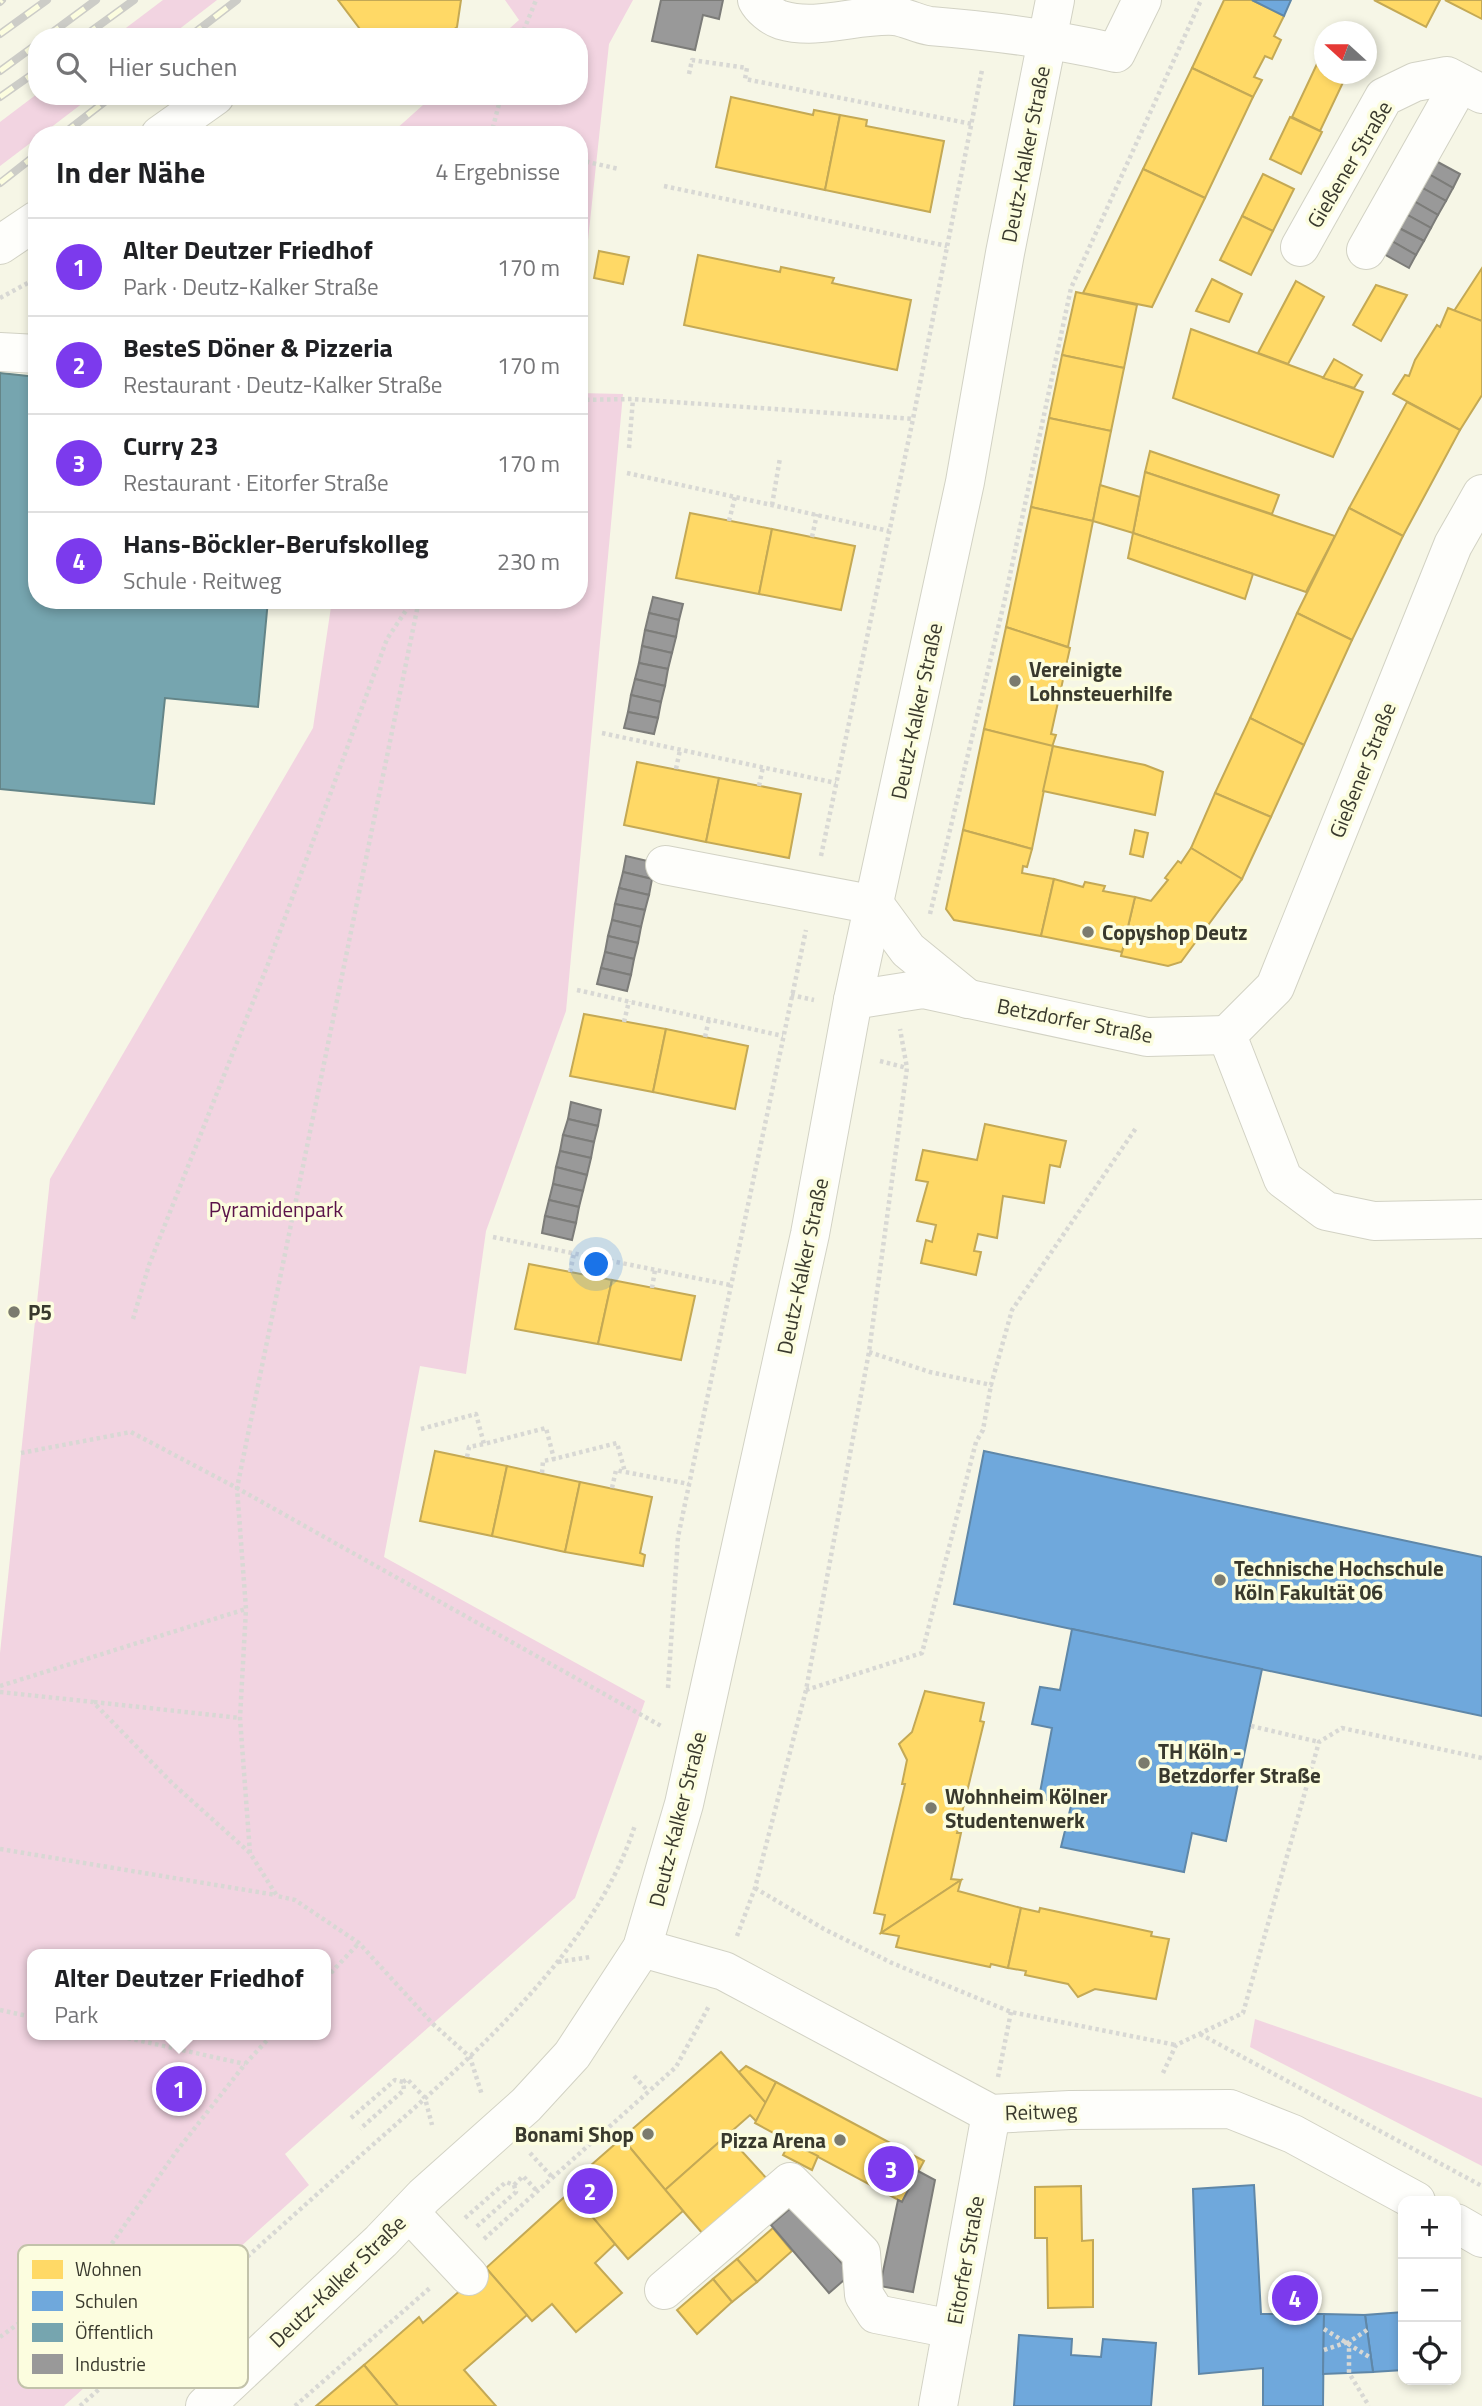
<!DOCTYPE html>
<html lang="de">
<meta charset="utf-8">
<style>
body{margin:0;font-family:"Titillium Web",sans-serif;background:#f2f2f2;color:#202124}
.controls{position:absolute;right:21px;bottom:21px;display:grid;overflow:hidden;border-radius:14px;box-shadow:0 4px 10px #0003}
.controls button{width:63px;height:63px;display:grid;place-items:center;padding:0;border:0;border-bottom:2px solid #e0e0e0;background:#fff;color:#202124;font:35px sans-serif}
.compass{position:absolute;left:1314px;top:21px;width:63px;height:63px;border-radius:50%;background:#fff;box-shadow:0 4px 10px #0003;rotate:291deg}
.you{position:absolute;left:597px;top:1265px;width:24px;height:24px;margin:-18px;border:5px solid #fff;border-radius:50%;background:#1a73e8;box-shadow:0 0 0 10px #1a73e833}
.badge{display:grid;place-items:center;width:46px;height:46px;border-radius:50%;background:#7c3aed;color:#fff;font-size:23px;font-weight:700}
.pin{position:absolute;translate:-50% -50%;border:4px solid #fff;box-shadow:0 2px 7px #0006}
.popup{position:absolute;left:27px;top:1949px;width:304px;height:91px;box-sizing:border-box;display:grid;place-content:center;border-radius:14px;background:#fff;filter:drop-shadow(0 2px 5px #0005);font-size:23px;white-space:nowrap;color:#757577}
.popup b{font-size:26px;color:#202124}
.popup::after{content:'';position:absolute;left:50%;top:100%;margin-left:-14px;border:14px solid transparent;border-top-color:#fff}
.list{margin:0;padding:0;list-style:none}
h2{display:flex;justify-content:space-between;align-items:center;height:91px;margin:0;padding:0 28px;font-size:30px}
h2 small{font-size:23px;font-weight:400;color:#757577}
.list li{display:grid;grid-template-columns:46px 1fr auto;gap:21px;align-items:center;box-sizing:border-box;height:98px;padding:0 28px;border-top:2px solid #e0e0e0}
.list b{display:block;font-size:26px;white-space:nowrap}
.list p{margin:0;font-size:23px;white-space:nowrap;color:#757577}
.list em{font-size:23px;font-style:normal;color:#757577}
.icon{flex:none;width:38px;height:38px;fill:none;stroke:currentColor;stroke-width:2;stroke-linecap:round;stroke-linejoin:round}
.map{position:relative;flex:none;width:1482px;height:2406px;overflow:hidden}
.search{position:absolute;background:#fff;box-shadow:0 4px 10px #0003;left:28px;top:28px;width:560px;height:77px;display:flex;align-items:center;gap:18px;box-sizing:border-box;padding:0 24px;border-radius:28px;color:#757577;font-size:26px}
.panel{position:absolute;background:#fff;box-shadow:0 4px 10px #0003;left:28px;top:126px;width:560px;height:483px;border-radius:28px}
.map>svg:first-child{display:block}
.green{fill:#f2d4e1;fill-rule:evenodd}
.homes{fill:#ffd966;stroke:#c4a955;stroke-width:2}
.schools{fill:#6fa8dc;stroke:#5f87a8;stroke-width:2}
.public{fill:#76a5af;stroke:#648588;stroke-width:2}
.industry{fill:#999;stroke:#7c7c79;stroke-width:2}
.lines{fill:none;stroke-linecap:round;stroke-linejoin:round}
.minor-casing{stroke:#d2d2c4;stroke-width:40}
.major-casing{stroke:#d2d2c4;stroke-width:40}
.path{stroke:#d8d8d4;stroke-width:4.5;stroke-dasharray:3.5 3.5;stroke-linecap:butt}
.minor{stroke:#fefefb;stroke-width:38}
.major{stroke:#fefefb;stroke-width:38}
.rail-casing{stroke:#ccccc7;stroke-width:8}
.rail{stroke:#fcfddf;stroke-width:5;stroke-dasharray:16;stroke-linecap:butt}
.poi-dot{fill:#7b7b6e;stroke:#fcfddf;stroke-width:2.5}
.labels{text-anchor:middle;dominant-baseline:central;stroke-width:7;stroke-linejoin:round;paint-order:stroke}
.street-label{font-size:21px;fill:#39392d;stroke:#fcfddf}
.poi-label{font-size:21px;font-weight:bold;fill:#39392d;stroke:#fcfddf;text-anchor:start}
.park-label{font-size:21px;fill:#5a1249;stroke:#fcfddf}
.key{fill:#fcfddf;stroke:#c2c2aa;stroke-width:2}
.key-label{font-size:19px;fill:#39392d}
</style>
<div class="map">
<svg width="1482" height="2406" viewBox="0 0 1482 2406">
<rect width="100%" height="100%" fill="#f6f6e6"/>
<g class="green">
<polygon points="163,0 217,0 169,37 114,37"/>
<polygon points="505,0 633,0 609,44 579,324 579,135 394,135 394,131 433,96 579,96 579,37 500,37 519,20"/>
<polygon points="37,94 92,96 41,135 37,135 37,138 0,166 0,122"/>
<path d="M579,393L623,394L566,1011L486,1231L466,1374L420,1366L384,1557L645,1701L575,1898L285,2154L309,2185L64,2406H0V1653L50,1179L313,728L332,600H579ZM326,1954V2035H32V1954Z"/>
<polygon points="1255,2019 1482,2098 1482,2166 1250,2047"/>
</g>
<g class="homes">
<polygon points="338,0 461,0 457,27 444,37 366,37"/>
<polygon points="1224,0 1252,0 1284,16 1274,36 1281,40 1272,59 1265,56 1254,77 1262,80 1253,97 1192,68"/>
<polygon points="1374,0 1440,0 1426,27"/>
<polygon points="1445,0 1482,0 1482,19"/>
<polygon points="1324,49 1324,74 1347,74 1320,131 1292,117"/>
<polygon points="1192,68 1253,97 1205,198 1143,169"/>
<polygon points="731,97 813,115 814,110 840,115 825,190 716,167"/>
<polygon points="840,115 867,120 866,126 944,141 930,212 825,190"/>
<polygon points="1290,117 1322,132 1301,174 1270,159"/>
<polygon points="1143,169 1205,198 1152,307 1083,293"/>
<polygon points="1263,174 1294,189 1273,231 1242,216"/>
<polygon points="1242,216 1273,231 1251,275 1220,260"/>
<polygon points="599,251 629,257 623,284 594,278"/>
<polygon points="698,255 780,272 781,267 834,278 832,283 911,300 897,370 684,325"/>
<polygon points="1482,268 1482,321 1454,311"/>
<polygon points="1212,279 1242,294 1229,322 1196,311"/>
<polygon points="1296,281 1324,297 1288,364 1258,353"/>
<polygon points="1376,285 1407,295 1381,341 1353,325"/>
<polygon points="1076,292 1137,305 1124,368 1062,355"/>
<polygon points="1448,308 1482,321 1482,395 1460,430 1393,394 1405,375 1409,376 1415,360 1437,325 1440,327"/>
<polygon points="1191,329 1363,392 1333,457 1173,398"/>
<polygon points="1062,355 1124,368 1111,431 1049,418"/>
<polygon points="1334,359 1362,375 1354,388 1323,378"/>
<polygon points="1407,402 1460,430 1403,536 1349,508"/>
<polygon points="1049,418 1111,431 1093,521 1031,507"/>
<polygon points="1150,451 1279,495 1272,514 1145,472"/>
<polygon points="1145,472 1335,536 1306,592 1133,533"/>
<polygon points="1100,485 1140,497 1133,533 1093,521"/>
<polygon points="1031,507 1093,521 1068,647 1006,627"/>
<polygon points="1349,508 1403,536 1352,640 1297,613"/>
<polygon points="690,513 772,529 759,594 676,578"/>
<polygon points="772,529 855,546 841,610 759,594"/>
<polygon points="1133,533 1253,574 1245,599 1128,558"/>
<polygon points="1297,613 1352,640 1304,745 1250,718"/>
<polygon points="1006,627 1070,648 1051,734 1056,735 1052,747 984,729"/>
<polygon points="1250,718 1304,745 1271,817 1215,793"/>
<polygon points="984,729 1053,746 1032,849 963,830"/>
<polygon points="1053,746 1145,765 1163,772 1155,815 1043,791"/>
<polygon points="637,762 719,778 706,842 624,825"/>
<polygon points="719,778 801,794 789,858 706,842"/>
<polygon points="1215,793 1271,817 1242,879 1191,848"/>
<polygon points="963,830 1032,849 1027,867 1023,866 1022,873 1054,879 1041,936 954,920 946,909"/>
<polygon points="1135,830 1148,833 1143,857 1130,854"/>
<polygon points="1191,848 1242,879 1181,962 1168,966 1121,956 1135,897 1151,901 1168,880 1165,878 1178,861 1181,863"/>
<polygon points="1054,879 1083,887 1085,882 1105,886 1103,891 1135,897 1122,952 1041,936"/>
<polygon points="584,1014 666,1029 653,1092 570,1076"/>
<polygon points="666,1029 748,1046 735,1109 653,1092"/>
<polygon points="985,1124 1066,1141 1060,1167 1050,1165 1044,1203 1003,1196 997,1238 978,1234 974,1251 981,1252 976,1275 921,1263 926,1240 932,1242 936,1225 917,1221 928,1182 916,1180 923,1150 977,1160"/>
<polygon points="529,1264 612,1280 598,1344 515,1329"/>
<polygon points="612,1280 695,1296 681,1360 598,1344"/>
<polygon points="435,1451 507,1466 492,1536 420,1521"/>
<polygon points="507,1466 580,1482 565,1552 492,1536"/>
<polygon points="580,1482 652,1497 640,1553 645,1555 643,1566 565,1552"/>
<polygon points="925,1691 984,1703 980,1721 984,1722 957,1833 961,1833 951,1879 961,1880 881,1933 885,1915 874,1913 905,1784 902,1784 907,1760 899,1744 912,1732"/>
<polygon points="961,1880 958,1891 1021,1908 1008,1968 991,1964 990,1967 896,1947 899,1936 881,1933"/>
<polygon points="1021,1908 1039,1912 1040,1908 1152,1932 1151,1936 1169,1939 1156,1999 1095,1989 1078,1997 1068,1984 1025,1975 1026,1971 1008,1968"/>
<polygon points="721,2052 766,2103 756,2121 750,2115 665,2190 622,2138"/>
<polygon points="746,2066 776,2082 766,2103 739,2072"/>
<polygon points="776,2082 924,2161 902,2202 755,2123"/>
<polygon points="727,2135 768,2180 703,2234 665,2190"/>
<polygon points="622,2138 683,2211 628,2259 566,2187"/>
<polygon points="790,2142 818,2156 812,2170 783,2155"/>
<polygon points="1081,2186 1082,2241 1093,2240 1093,2307 1048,2308 1047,2238 1035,2238 1035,2187"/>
<polygon points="571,2191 615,2244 595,2263 622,2293 576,2332 552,2304 532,2321 486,2268"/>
<polygon points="773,2228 792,2251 757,2282 737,2259"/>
<polygon points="737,2259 757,2282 732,2302 713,2279"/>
<polygon points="486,2268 527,2315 464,2370 496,2406 398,2406 364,2365 419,2317 423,2323"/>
<polygon points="713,2279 732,2302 697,2334 677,2310"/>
<polygon points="364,2365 398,2406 316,2406"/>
</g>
<g class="schools">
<polygon points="1252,0 1291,0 1284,16"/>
<polygon points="984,1451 1482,1557 1482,1716 954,1604"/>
<polygon points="1072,1629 1262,1669 1226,1841 1192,1833 1184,1872 1061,1847 1071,1806 1039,1798 1052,1728 1032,1724 1040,1687 1060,1690"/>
<polygon points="1254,2185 1261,2314 1324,2314 1323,2406 1263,2406 1263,2368 1199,2374 1193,2189"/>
<polygon points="1403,2312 1403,2370 1373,2372 1365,2315"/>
<polygon points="1324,2314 1365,2315 1373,2372 1323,2374"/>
<polygon points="1019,2335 1072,2339 1071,2355 1101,2357 1103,2339 1156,2343 1151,2406 1014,2406"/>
</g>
<polygon class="public" points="0,373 37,377 37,600 268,600 258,707 165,698 154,804 0,789"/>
<g class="industry">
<polygon points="661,0 723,0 719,19 703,15 695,50 652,41"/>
<polygon points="1434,160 1460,174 1453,188 1427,173"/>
<polygon points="1427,173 1453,188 1446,201 1419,186"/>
<polygon points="1419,186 1446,201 1438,215 1412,200"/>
<polygon points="1412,200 1438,215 1431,228 1404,213"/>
<polygon points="1404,213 1431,228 1424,241 1397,227"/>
<polygon points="1397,227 1424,241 1416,255 1390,240"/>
<polygon points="1390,240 1416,255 1409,268 1382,253"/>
<polygon points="653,597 683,604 679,620 649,613"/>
<polygon points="649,613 679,620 676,637 645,630"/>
<polygon points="645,630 676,637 672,653 642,646"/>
<polygon points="642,646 672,653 668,669 639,663"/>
<polygon points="639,663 668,669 665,686 635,679"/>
<polygon points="635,679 665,686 661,702 631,695"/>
<polygon points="631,695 661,702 658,718 628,712"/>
<polygon points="628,712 658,718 654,734 624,728"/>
<polygon points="626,856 656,863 652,879 623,872"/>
<polygon points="623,872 652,879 649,895 619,888"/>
<polygon points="619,888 649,895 645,910 615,904"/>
<polygon points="615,904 645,910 641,927 612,920"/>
<polygon points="612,920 641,927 638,943 608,936"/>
<polygon points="608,936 638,943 634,959 605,952"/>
<polygon points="605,952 634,959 631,975 601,968"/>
<polygon points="601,968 631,975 627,991 597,984"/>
<polygon points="571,1102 601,1110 598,1126 568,1119"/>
<polygon points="568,1119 598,1126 594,1142 563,1135"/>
<polygon points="563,1135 594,1142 591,1158 560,1151"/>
<polygon points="560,1151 591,1158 587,1175 556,1167"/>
<polygon points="556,1167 587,1175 583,1191 553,1184"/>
<polygon points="553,1184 583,1191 579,1207 549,1200"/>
<polygon points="549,1200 579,1207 576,1223 545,1216"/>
<polygon points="545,1216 576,1223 572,1240 542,1233"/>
<polygon points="918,2171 935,2180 913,2292 880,2286 898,2200 902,2202"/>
<polygon points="793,2206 851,2274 829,2293 771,2225"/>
</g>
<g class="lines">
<defs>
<g id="minor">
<path d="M757,0C761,8 772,17 781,20C818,31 856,14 894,16C906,17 917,24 930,26C993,31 1054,39 1116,53L1142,0"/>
<polyline points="160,135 215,96"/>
<polyline points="0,245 37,220"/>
<polyline points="1300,247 1384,97 1415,82 1447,76 1482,94"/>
<polyline points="1366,250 1460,83"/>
<polyline points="0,352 37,354"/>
<polyline points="665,865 875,905"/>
<polyline points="853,1000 923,989 1147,1037 1227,1035"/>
<polyline points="1227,1035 1275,987 1453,545 1482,494"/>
<polyline points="1227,1035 1283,1179 1326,1211 1374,1221 1482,1219"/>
<polyline points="642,1948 724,1971 991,2114 1070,2110 1230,2109 1293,2134 1416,2201"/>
<polyline points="409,2212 469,2276"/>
<polyline points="1456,2223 1482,2238"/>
<polyline points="664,2290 790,2182 861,2253 864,2295 876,2314 952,2329"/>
<polyline points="938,2406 991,2114"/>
</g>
<g id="major">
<polyline points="875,905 908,950 968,999"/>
<polyline points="205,2406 381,2241 424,2196 526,2105 572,2055 642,1948 684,1804 810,1234 853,1000 965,482 1005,253 1055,0"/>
</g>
</defs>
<use href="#minor" class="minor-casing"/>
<use href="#major" class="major-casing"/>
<g class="path">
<polyline points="521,37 536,0"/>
<polyline points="689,74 692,60 747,68 745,79 972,124"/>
<polyline points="491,135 501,96"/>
<polyline points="579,160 619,169"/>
<polyline points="664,186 947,246"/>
<polyline points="0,298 37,278"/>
<polyline points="579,400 633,399 913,419"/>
<polyline points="629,448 633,399"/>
<polyline points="627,473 889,531"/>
<polyline points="772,505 780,458"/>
<polyline points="729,521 735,497"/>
<polyline points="812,537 817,514"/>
<polyline points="602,733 836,783"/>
<polyline points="676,769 680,750"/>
<polyline points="759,786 763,767"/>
<polyline points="821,856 913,419 982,70"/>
<polyline points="930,914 1004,603 1071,288 1201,0"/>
<polyline points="577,990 783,1036"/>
<polyline points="791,995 814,1000"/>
<polyline points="624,1022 629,1001"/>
<polyline points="705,1037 709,1019"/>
<polyline points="880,1061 907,1068"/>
<polyline points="493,1237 730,1285"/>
<polyline points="570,1272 574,1254"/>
<polyline points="652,1288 655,1270"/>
<polyline points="133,1319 149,1265 268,964 387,639 413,600"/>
<polyline points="869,1352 930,1372 991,1385 1012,1310 1136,1128"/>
<polyline points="421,1429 476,1414 484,1444 546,1428 554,1459 617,1443 625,1472 689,1484"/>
<polyline points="21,1453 131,1432 237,1488 663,1727"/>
<polyline points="467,1457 469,1447 484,1444"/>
<polyline points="542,1473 543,1461 554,1459"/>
<polyline points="612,1488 616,1470 624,1472"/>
<polyline points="0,1686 246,1609"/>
<polyline points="668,1688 678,1537 806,930"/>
<polyline points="806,1690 922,1653 976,1442 983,1430 991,1385"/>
<polyline points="0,1692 93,1702 172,1783 250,1853 277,1896 295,1900 359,1943 433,2024 470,2057 482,2095"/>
<polyline points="94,1702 240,1718"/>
<polyline points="1251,1726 1319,1742"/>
<polyline points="0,1849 276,1895"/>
<polyline points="250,1853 240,1718 246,1609 237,1488 419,600"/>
<polyline points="755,1888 824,1929 892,1963 1011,2012 1176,2045"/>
<polyline points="737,1936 755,1888 806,1690 869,1352 907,1068 900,1029"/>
<polyline points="558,1962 590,1957"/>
<polyline points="326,1978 359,1943"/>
<polyline points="0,2010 32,2017"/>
<polyline points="1200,2034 1482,2186"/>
<polyline points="114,2035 245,2064"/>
<polyline points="1163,2073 1176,2045 1243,2013 1319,1742 1342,1728 1482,1758"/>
<polyline points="634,2076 648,2091"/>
<polyline points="998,2077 1011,2012"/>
<polyline points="403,2082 407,2079 425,2098 432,2125"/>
<polyline points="351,2118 395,2080 403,2082 404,2090 360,2129"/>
<polyline points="530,2153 552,2177"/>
<polyline points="514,2185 523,2176 537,2191"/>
<polyline points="465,2218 506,2182 514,2185 516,2192 475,2228"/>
<polyline points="484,2239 676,2067 709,2006"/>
<polyline points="1324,2329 1371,2358"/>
<polyline points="1367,2330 1349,2342 1349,2373 1369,2406"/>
<polyline points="0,2337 94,2269 176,2152 245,2064 272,2035"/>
<polyline points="1324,2350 1348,2342"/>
<path d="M80,2406C165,2331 249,2255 333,2180C438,2086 592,1963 635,1825"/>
<polyline points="295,2406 431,2287"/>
</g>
<use href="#minor" class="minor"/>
<use href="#major" class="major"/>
<defs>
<g id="rail">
<polyline points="0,2 2,0"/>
<polyline points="0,34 47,0"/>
<polyline points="46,37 96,0"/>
<polyline points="83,37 134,0"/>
<polyline points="189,37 237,0"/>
<polyline points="0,71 37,44"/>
<polyline points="0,97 37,71"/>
<polyline points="62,135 112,96"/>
<polyline points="0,183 37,154"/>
</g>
</defs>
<use href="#rail" class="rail-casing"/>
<use href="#rail" class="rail"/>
</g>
<g class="poi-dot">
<circle cx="1015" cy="681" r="7"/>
<circle cx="1088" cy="932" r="7"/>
<circle cx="14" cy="1312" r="7"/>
<circle cx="1220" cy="1580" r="7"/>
<circle cx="1144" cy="1763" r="7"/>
<circle cx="931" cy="1808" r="7"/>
<circle cx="648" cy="2134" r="7"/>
<circle cx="840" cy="2140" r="7"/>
</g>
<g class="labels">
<g class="street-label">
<text transform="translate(1025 154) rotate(-79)">Deutz-Kalker Straße</text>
<text transform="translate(1349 164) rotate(-59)">Gießener Straße</text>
<text transform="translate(916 711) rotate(-78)">Deutz-Kalker Straße</text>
<text transform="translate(1362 770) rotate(-68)">Gießener Straße</text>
<text transform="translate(1075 1020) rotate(11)">Betzdorfer Straße</text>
<text transform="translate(802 1266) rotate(-78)">Deutz-Kalker Straße</text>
<text transform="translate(677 1819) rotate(-76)">Deutz-Kalker Straße</text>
<text transform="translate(1041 2111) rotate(-2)">Reitweg</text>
<text transform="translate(965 2260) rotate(-80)">Eitorfer Straße</text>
<text transform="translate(337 2281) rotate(-44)">Deutz-Kalker Straße</text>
</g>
<g class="poi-label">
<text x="1029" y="669">Vereinigte<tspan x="1029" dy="24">Lohnsteuerhilfe</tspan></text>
<text x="1102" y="932">Copyshop Deutz</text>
<text x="28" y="1312">P5</text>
<text x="1234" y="1568">Technische Hochschule<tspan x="1234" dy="24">Köln Fakultät 06</tspan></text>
<text x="1158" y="1751">TH Köln -<tspan x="1158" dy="24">Betzdorfer Straße</tspan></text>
<text x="945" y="1796">Wohnheim Kölner<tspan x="945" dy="24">Studentenwerk</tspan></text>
<text x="634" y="2134" text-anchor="end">Bonami Shop</text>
<text x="826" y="2140" text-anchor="end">Pizza Arena</text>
</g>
<g class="park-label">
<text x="276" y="1209">Pyramidenpark</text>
</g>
</g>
<rect x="18" y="2245" width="230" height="143" rx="10" class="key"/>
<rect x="32" y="2260" width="31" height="19" fill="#ffd966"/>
<rect x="32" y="2291" width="31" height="20" fill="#6fa8dc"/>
<rect x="32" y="2323" width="31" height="19" fill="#76a5af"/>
<rect x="32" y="2354" width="31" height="20" fill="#999"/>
<g class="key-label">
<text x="75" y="2276">Wohnen</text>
<text x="75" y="2308">Schulen</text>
<text x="75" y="2339">Öffentlich</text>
<text x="75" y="2371">Industrie</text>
</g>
</svg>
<div class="controls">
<button>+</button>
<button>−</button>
<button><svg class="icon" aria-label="locate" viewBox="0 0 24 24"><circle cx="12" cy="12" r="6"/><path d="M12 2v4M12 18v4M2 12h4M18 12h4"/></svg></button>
</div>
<svg class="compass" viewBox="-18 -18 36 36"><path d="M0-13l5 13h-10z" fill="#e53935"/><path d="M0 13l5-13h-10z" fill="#757577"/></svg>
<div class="you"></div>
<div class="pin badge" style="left:179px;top:2089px">1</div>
<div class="popup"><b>Alter Deutzer Friedhof</b>Park</div>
<div class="pin badge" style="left:590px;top:2191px">2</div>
<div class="pin badge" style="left:891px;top:2169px">3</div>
<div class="pin badge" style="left:1295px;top:2298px">4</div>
<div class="search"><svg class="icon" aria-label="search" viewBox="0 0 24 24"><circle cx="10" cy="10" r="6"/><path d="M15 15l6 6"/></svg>Hier suchen</div>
<section class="panel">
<h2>In der Nähe<small>4 Ergebnisse</small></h2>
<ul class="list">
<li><span class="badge">1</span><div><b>Alter Deutzer Friedhof</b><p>Park · Deutz-Kalker Straße</p></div><em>170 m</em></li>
<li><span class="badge">2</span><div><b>BesteS Döner &amp; Pizzeria</b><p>Restaurant · Deutz-Kalker Straße</p></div><em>170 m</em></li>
<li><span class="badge">3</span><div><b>Curry 23</b><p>Restaurant · Eitorfer Straße</p></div><em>170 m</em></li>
<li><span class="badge">4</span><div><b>Hans-Böckler-Berufskolleg</b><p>Schule · Reitweg</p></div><em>230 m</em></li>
</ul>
</section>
</div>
